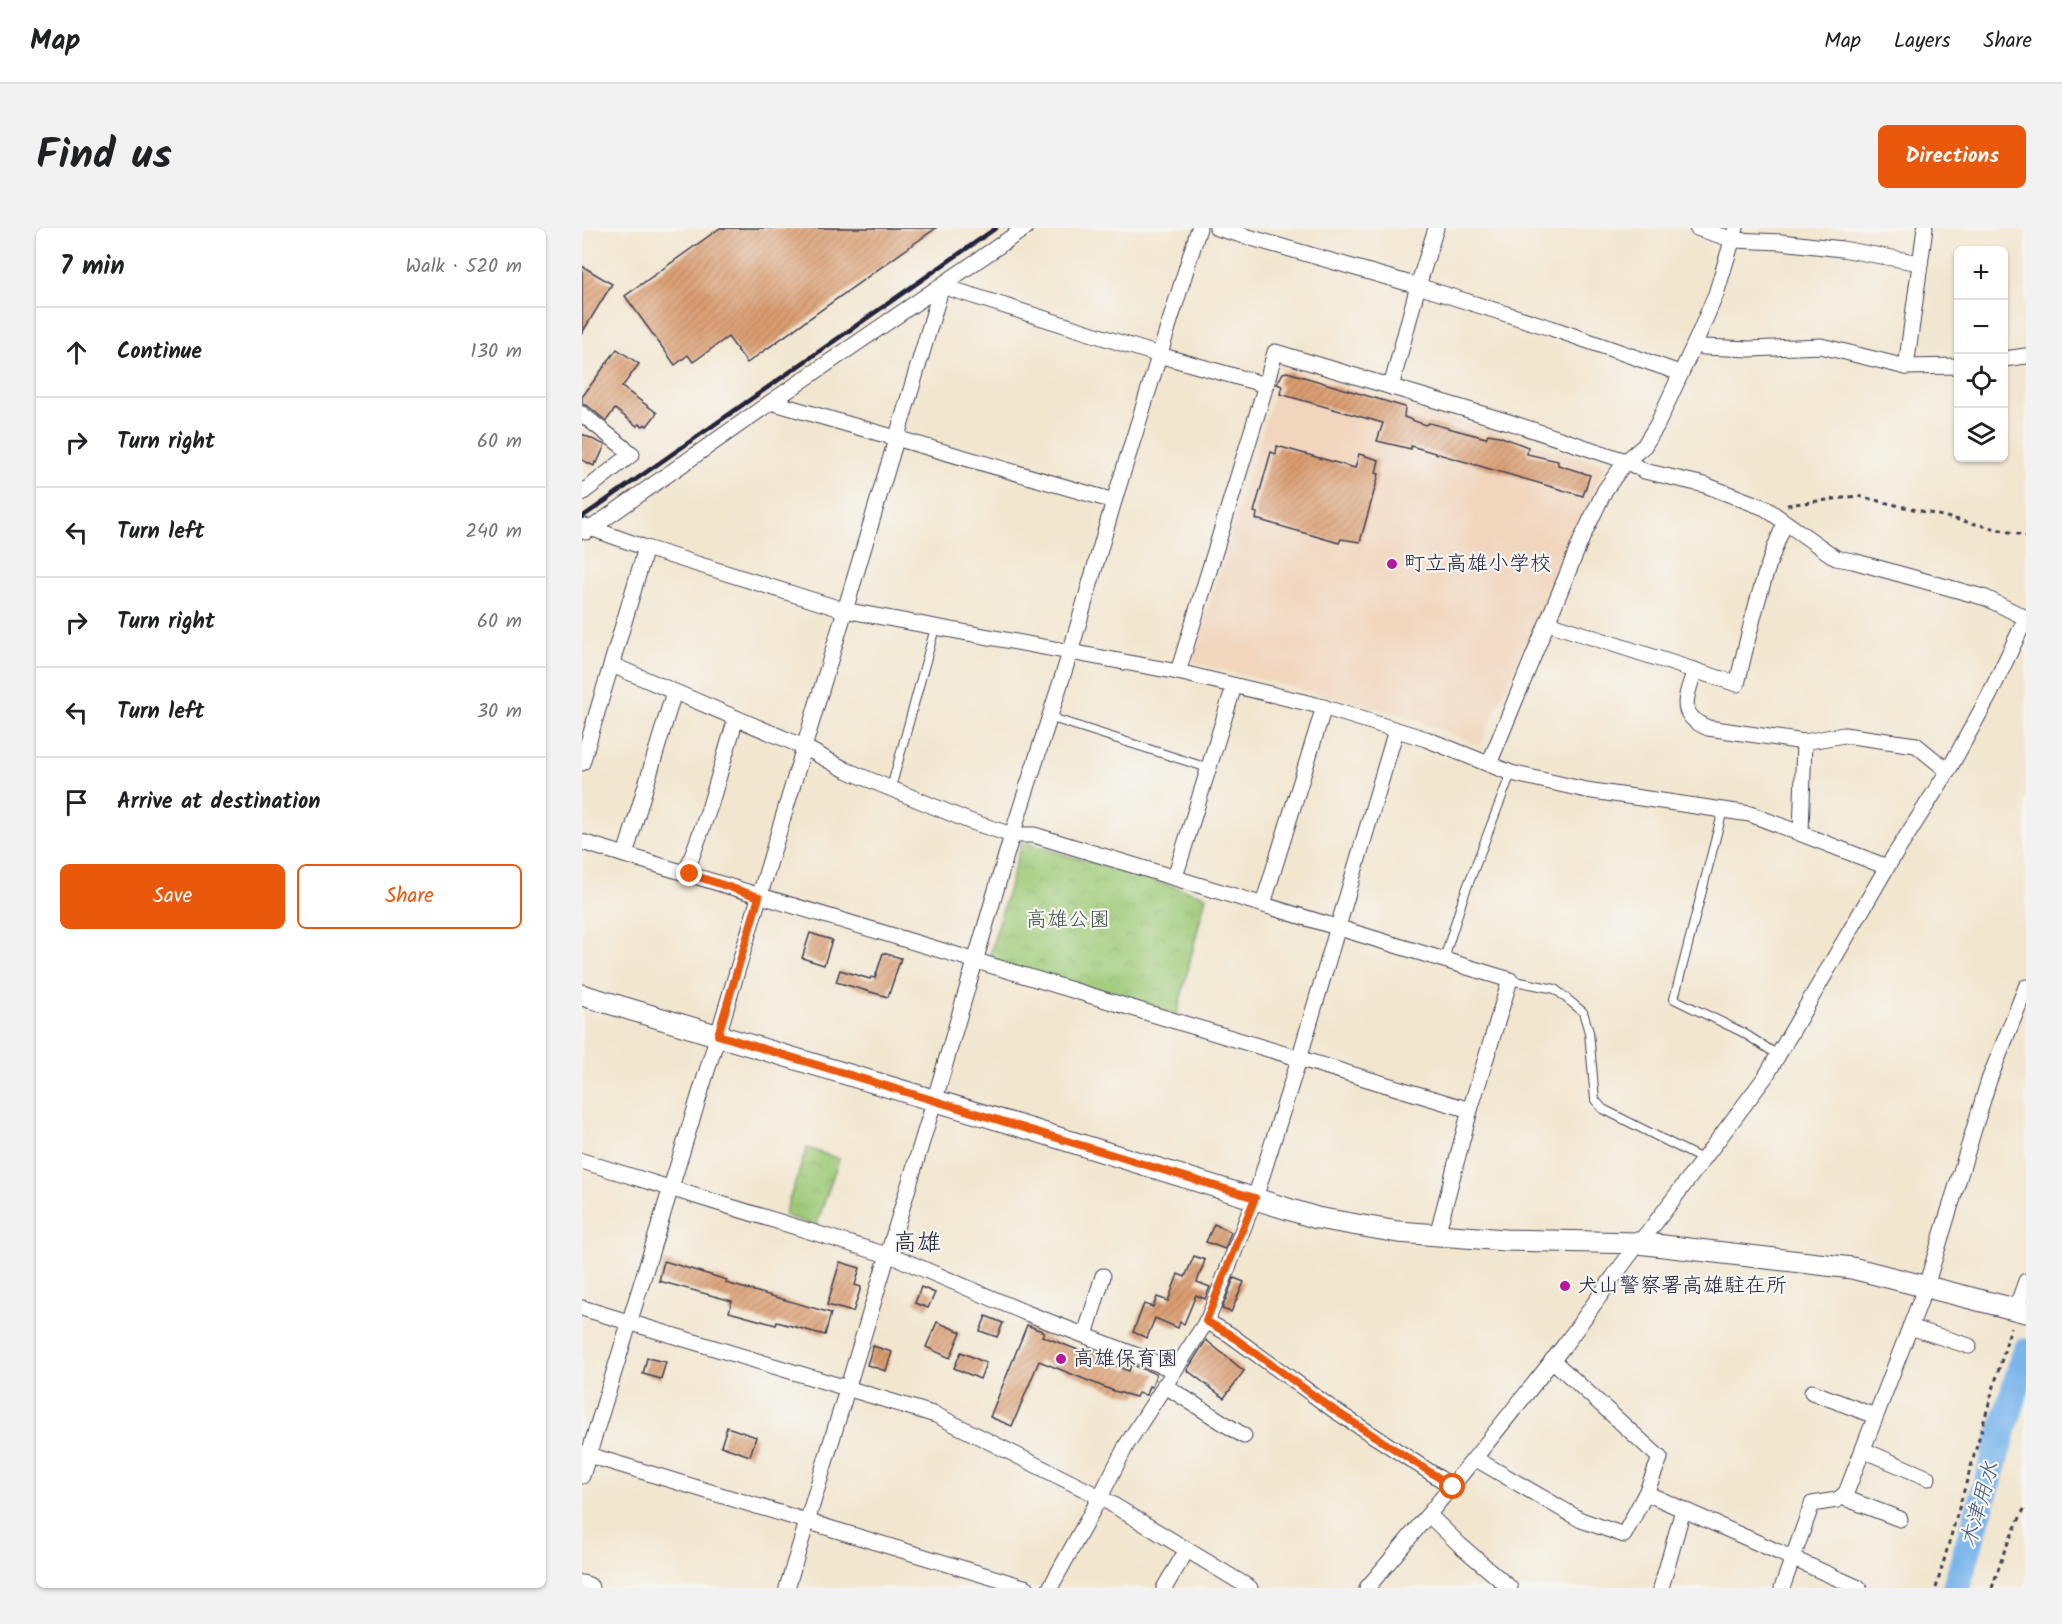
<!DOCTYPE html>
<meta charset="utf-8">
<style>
body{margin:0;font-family:Kalam,"Klee One",sans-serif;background:#f2f2f2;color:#202124}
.controls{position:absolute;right:18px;top:18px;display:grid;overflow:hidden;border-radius:9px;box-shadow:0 2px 4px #0004}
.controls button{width:54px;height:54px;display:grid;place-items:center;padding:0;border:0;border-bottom:2px solid #e0e0e0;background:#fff;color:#202124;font:30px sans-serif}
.stop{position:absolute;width:18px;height:18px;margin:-14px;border:4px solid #ea580c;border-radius:50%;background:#fff}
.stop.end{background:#ea580c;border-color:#fff;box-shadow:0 2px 6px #0008}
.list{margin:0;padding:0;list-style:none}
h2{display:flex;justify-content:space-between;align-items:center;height:78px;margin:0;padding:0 24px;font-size:26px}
h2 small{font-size:20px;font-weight:400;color:#757577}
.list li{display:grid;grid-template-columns:39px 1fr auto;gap:18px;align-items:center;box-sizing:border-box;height:90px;padding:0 24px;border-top:2px solid #e0e0e0}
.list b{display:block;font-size:22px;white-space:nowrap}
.list em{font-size:20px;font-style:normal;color:#757577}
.actions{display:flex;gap:12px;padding:18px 24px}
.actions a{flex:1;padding:14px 0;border:2px solid #ea580c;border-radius:9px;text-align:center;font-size:21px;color:#ea580c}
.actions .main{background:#ea580c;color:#fff}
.icon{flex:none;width:33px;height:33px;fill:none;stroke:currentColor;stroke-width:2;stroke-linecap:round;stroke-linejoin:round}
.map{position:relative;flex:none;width:1444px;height:1360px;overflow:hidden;border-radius:9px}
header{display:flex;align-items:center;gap:36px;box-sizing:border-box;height:84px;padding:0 30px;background:#fff;border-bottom:2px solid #e0e0e0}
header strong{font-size:28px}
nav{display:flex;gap:33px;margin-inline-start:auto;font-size:21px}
.intro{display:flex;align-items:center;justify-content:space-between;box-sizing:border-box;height:144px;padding:0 36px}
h1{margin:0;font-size:42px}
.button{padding:15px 27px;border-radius:9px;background:#ea580c;color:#fff;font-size:21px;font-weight:700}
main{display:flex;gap:36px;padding:0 36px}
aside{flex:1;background:#fff;border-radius:9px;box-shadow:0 2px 4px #0004}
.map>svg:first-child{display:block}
.built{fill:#f1d5bd}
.park{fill:url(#park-crowns);stroke:#607659;stroke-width:1.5}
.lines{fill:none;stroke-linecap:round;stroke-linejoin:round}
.river{stroke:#7ab6ec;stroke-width:28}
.building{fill:url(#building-hatch)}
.lane-casing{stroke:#413f51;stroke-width:10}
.street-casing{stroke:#413f51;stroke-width:17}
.secondary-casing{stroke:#413f51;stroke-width:23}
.path{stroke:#413f51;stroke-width:3;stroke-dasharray:4.5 4.5;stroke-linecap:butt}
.lane{stroke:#fff;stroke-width:8}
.street{stroke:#fff;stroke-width:15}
.secondary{stroke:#fff;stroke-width:21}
.rail{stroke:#22223b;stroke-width:4.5}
.route{stroke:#ea580c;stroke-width:8}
.poi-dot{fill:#b5179e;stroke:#f6f6f2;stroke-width:2}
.labels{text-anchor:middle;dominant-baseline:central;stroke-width:4.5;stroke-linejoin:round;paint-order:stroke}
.poi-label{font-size:21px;fill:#22223b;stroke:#f6f6f2;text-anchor:start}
.park-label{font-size:21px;fill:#47544d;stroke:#f6f6f2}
.water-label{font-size:22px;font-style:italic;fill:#415679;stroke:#f6f6f2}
.quarter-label{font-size:24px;fill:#22223b;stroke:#f6f6f2}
</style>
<header>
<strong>Map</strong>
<nav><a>Map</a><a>Layers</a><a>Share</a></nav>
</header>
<div class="intro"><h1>Find us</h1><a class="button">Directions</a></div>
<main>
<aside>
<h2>7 min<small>Walk · 520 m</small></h2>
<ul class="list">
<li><svg class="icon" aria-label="ahead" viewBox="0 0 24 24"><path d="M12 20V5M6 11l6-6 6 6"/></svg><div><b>Continue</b></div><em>130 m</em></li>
<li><svg class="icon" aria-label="right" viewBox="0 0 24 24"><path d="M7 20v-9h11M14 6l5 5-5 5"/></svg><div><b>Turn right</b></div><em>60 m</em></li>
<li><svg class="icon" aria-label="left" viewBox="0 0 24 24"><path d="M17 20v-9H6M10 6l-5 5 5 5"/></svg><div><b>Turn left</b></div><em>240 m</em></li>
<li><svg class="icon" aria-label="right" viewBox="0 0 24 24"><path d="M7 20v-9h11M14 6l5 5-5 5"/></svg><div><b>Turn right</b></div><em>60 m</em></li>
<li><svg class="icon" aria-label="left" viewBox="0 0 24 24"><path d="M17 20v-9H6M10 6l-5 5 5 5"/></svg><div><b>Turn left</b></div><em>30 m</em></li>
<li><svg class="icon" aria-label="arrive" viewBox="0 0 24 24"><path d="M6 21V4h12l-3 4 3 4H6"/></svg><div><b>Arrive at destination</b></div></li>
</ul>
<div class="actions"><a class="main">Save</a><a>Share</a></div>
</aside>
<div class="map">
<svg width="1444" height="1360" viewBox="0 0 1444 1360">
<defs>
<pattern id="park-crowns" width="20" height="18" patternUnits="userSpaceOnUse" patternTransform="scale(1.5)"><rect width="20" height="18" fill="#9eca77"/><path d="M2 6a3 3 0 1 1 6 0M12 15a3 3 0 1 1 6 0" fill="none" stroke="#88ad68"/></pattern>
<pattern id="building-hatch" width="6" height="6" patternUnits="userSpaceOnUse" patternTransform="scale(1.5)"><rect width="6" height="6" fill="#dc9e71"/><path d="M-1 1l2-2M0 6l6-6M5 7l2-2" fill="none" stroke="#b2805e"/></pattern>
</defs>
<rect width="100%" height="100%" fill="#f6f6f2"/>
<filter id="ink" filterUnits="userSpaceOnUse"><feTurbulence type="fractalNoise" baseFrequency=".0167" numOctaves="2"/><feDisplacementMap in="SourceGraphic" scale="12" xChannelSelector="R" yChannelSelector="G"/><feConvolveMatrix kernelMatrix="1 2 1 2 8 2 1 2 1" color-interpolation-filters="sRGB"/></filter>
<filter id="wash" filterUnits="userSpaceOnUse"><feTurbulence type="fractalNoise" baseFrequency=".008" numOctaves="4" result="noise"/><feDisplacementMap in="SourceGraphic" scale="24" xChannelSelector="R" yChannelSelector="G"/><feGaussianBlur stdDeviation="1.35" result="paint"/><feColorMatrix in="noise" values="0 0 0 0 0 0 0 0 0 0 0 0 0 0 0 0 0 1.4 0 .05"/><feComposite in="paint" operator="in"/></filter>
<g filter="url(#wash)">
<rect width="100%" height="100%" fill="#f2e6cf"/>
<polygon class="built" points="700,139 1024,237 898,517 818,486 610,434"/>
<g class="park">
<polygon points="440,614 624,668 595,786 406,733"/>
<polygon points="225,920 257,931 234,998 202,987"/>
</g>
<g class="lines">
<polyline class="river" points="1374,1360 1444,1124"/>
</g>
<g id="blocks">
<g class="building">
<polygon points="138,0 354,0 165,135 146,109 111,134 106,127 93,137 43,68"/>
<polygon points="0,38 30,56 0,105"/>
<polygon points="35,121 57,136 40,159 75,185 65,198 63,196 61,198 57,196 55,198 33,181 24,193 6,178 0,176 0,169"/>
<polygon points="705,144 823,179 822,189 843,197 847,195 904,210 906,206 917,208 946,219 945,226 976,233 976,237 1008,247 1001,268 829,218 829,221 795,213 801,195 698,166 700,158 695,156 701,145"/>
<polygon points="0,206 23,217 15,235 13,234 12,238 0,232"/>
<polygon points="695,218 773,240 777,226 797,232 794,245 797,246 778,314 759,311 757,315 674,291 675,285 672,284 689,224 694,226"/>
<polygon points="228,705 250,712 242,737 220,730"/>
<polygon points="301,725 319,730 306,769 254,754 258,742 288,751 289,749 293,750"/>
<polygon points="632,996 649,1004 643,1021 624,1014"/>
<polygon points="612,1028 623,1032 615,1054 628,1059 623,1071 614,1067 602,1096 598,1094 596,1100 573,1090 565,1110 551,1104 562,1076 571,1079 575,1069 586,1073 596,1046 603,1049"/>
<polygon points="82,1033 145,1052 144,1055 249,1085 243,1107 195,1094 194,1097 147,1084 150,1073 77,1053"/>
<polygon points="258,1034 278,1040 273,1057 279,1059 271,1084 245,1077"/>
<polygon points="652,1050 662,1054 649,1084 640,1081"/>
<polygon points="339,1059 353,1065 346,1080 333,1075"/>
<polygon points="404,1088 421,1095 415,1109 398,1103"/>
<polygon points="355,1094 379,1104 368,1130 344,1119"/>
<polygon points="445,1097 462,1104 460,1108 504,1125 506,1120 525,1128 523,1134 547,1143 549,1136 574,1146 570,1159 567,1158 564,1167 556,1165 554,1169 532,1163 457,1133 430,1198 408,1189"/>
<polygon points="624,1112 662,1143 642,1170 605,1142"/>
<polygon points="291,1118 310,1124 304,1143 285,1137"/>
<polygon points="379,1124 404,1135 398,1151 372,1140"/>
<polygon points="65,1130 84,1134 79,1151 61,1146"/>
<polygon points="145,1199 174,1209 168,1228 139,1218"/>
</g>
</g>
</g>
<g filter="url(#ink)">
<use href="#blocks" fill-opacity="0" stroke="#413f51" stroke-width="1.5"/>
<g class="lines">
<defs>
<g id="lane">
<polyline points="467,489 626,540"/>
<polyline points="309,560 353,400"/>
<polyline points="1141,582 1092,771 1160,804 1196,827"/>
<polyline points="862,731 881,670 929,545"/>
<polyline points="928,752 973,761 1001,784 1007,804 1013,872 1021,881 1122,932"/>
</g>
<g id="street">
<polyline points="635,0 836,58 969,100 1098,145"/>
<polyline points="1115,0 1152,12 1199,14 1260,21 1338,35"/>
<polyline points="360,58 577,127 684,157 596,444"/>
<polyline points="1113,115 1122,119 1168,121 1239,118 1324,139 1376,138"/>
<polyline points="1422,131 1444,128"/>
<polyline points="1324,139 1343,0"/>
<polyline points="684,157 693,124 930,195 1044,233 1062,243 1123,257 1183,280 1254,330 1271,333 1404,370 1444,390"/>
<polyline points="809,159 836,58 854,0"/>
<polyline points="189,174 532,273"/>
<polyline points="0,186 50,226 0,265"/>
<polyline points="0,297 64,320 262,382 596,444 734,477 844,511 929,545 1004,562 1168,586 1305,639"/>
<polyline points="4,304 189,174 443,0"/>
<path d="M966,395L1155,456C1168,401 1180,346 1203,295"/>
<polyline points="30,437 222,519 264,542 387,593 430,607 452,607 928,752 888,882 855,1007"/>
<path d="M1113,442C1104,469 1094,487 1126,500L1222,514L1262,507L1334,517L1366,543"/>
<polyline points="0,535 64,320"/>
<polyline points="907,536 1000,310 1023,262 1044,233 1062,218 1075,197 1113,115 1134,66 1154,0"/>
<polyline points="1219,605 1222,514"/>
<polyline points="0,614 888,882"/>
<polyline points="43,627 92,464"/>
<polyline points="104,645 128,578 154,490"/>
<polyline points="593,649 652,458"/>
<polyline points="681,676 742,479"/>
<polyline points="0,933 318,1031 442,1084 592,1142"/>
<polyline points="0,1080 354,1187 518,1269 668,1360"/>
<polyline points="1434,1081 1444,1053"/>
<polyline points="624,1093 647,1106 752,1182 871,1259"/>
<polyline points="1328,1099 1387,1118"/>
<polyline points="503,1107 521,1048"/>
<polyline points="582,1157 662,1208"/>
<polyline points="1230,1164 1293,1188"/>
<polyline points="1281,1222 1346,1250"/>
<polyline points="0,1225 445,1360"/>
<polyline points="894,1231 999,1292 1042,1307 1064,1265 1078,1230 970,1132"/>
<polyline points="0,1248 136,807 360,58"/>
<polyline points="1064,1265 1277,1360"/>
<polyline points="1260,1269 1318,1291"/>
<polyline points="847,1287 878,1317 928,1360"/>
<polyline points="205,1360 352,874 430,607 488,425 532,273 617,0"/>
<polyline points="468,1360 518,1269 545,1216 626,1091 673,970 717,831 814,502"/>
<polyline points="582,1360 605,1322"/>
<path d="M785,1360C852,1281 917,1201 981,1119C1011,1079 1038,1036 1071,998L1184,848L1305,639L1366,543L1407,468L1444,390"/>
<polyline points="1079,1360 1101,1282"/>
<polyline points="1200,1360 1230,1276 1255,1272 1264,1265 1344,1058 1407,852 1444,759"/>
</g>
<g id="secondary">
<polyline points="0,767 451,902 735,990 816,1004 923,1012 1056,1015 1270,1040 1444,1084"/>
<polyline points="0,1358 6,1360"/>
</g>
</defs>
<use href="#lane" class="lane-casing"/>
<use href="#street" class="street-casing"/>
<use href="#secondary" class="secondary-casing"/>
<g class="path">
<polyline points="1205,277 1276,268 1444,308"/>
<polyline points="1354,1360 1429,1099"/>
<polyline points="1410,1360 1423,1321 1444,1277"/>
</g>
<use href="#lane" class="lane"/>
<use href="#street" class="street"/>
<use href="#secondary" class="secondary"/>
<polyline class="rail" points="0,289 414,0"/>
</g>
</g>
<g class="lines" filter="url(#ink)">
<polyline class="route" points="108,646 177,669 136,807 673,970 624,1093 647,1106 752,1182 871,1259"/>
</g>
<g class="poi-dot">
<circle cx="810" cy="336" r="6"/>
<circle cx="983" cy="1058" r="6"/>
<circle cx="479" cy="1131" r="6"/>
</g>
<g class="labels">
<g class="poi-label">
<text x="822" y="336">町立高雄小学校</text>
<text x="995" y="1058">犬山警察署高雄駐在所</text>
<text x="491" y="1131">高雄保育園</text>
</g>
<g class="park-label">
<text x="486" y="692">高雄公園</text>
</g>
<g class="water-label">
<text transform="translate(1399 1277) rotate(-74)">木津用水</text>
</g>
<g class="quarter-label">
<text x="335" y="1015">高雄</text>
</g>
</g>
</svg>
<div class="controls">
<button>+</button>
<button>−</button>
<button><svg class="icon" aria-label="locate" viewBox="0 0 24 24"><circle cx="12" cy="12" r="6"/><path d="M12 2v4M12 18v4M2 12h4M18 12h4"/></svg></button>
<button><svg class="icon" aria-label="layers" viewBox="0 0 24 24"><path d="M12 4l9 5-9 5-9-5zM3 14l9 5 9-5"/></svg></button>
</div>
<div class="stop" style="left:871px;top:1259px"></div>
<div class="stop end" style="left:108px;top:646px"></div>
</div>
</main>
